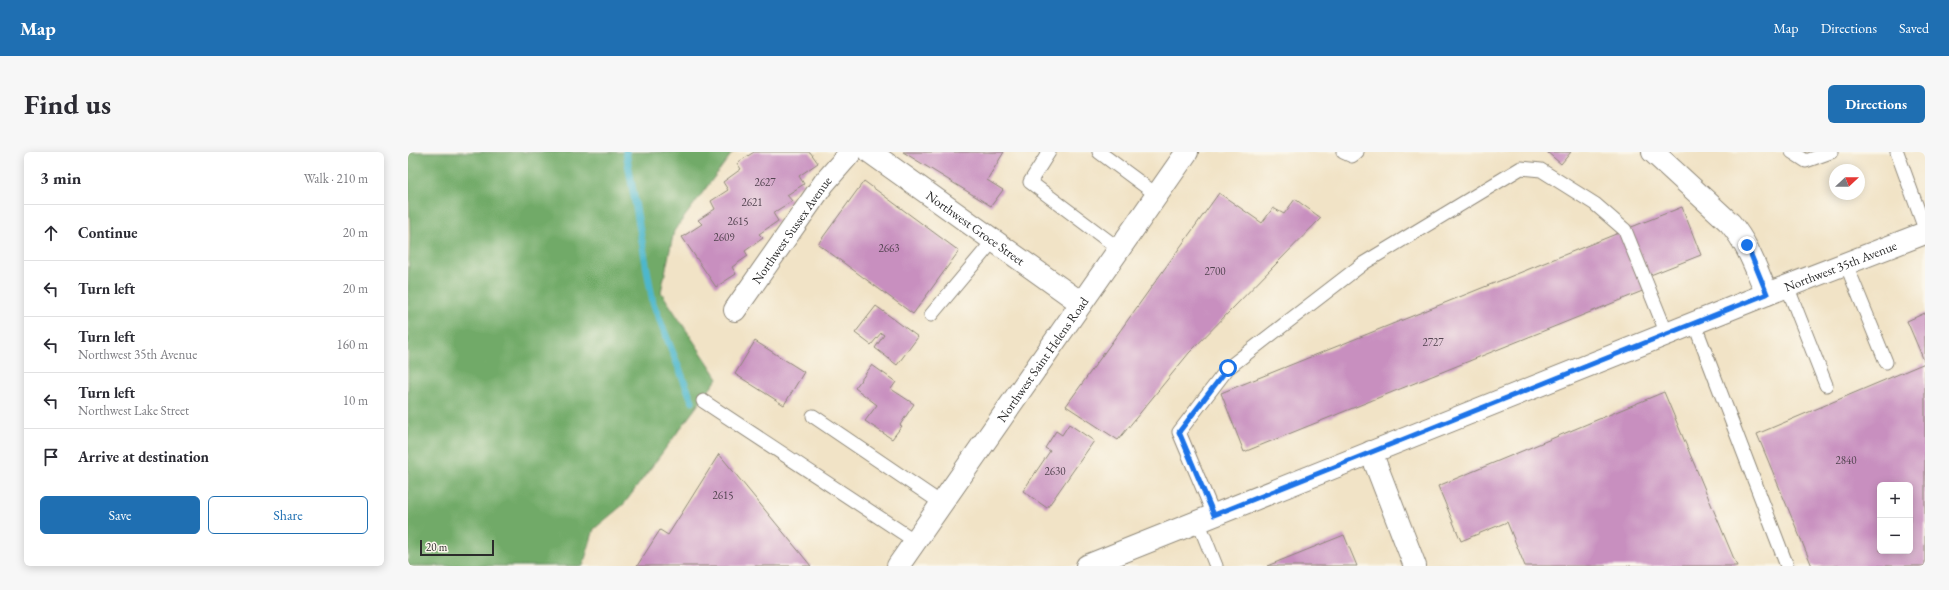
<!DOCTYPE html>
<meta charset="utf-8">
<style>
body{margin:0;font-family:"EB Garamond",serif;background:#f7f7f7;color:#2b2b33}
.controls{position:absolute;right:12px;bottom:12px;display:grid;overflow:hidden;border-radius:6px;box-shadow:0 2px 10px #0003}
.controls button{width:36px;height:36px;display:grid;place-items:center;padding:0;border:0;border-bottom:1px solid #e1e1e2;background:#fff;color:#2b2b33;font:20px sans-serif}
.compass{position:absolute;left:1421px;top:12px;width:36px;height:36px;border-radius:50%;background:#fff;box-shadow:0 2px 10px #0003;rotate:68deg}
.scale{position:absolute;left:12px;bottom:10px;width:74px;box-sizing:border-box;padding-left:4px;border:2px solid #2b2b2b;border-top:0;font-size:11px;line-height:14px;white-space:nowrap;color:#2b2b2b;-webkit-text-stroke:3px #fbf7ec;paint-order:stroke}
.stop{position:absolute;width:12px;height:12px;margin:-9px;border:3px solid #1a73e8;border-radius:50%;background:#fff}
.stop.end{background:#1a73e8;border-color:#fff;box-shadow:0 1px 4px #0008}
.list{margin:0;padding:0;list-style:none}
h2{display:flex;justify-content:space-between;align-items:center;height:52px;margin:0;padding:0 16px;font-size:17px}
h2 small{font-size:13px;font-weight:400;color:#7c7c81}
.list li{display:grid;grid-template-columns:26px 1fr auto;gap:12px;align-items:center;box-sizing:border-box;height:56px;padding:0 16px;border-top:1px solid #e1e1e2}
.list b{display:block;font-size:15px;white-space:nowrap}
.list p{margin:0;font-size:13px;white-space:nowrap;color:#7c7c81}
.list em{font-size:13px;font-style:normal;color:#7c7c81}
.actions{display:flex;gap:8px;padding:12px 16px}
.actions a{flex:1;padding:9px 0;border:1px solid #1f6fb2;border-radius:6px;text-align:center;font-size:14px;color:#1f6fb2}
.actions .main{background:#1f6fb2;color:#fff}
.icon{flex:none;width:22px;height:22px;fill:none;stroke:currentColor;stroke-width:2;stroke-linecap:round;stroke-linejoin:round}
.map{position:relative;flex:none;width:1517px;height:414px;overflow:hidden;border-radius:6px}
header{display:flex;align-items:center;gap:24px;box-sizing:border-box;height:56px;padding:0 20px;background:#1f6fb2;color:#fff}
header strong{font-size:19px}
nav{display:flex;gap:22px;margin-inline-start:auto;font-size:14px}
.intro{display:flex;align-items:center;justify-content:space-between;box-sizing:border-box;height:96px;padding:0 24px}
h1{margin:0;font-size:28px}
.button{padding:10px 18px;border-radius:6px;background:#1f6fb2;color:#fff;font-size:14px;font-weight:700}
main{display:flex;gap:24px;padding:0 24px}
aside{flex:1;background:#fff;border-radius:6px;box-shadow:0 2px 10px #0003}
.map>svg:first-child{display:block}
.forest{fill:#71aa68;stroke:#4e6a4a}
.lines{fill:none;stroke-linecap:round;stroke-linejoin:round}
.stream{stroke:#4eb7cc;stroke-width:7}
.building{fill:#c88fbf;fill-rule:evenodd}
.service-casing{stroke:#8e8778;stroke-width:15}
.minor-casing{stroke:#8e8778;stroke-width:24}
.secondary-casing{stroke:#8e8778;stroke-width:24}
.service{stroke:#fff;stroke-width:13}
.minor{stroke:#fff;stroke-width:22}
.secondary{stroke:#fff;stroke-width:22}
.route{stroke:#1a73e8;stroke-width:5}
.labels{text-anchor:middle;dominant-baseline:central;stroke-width:4;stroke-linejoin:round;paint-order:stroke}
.number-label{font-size:11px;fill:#524450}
.street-label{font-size:13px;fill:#2b2b2b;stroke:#fbf7ec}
</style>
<header>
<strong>Map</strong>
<nav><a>Map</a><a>Directions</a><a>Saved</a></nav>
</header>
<div class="intro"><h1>Find us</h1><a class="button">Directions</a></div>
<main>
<aside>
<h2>3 min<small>Walk · 210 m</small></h2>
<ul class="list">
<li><svg class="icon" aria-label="ahead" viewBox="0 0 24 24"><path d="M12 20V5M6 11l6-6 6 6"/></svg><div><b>Continue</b></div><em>20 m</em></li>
<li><svg class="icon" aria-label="left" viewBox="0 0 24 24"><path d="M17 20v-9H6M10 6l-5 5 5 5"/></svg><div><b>Turn left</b></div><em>20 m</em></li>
<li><svg class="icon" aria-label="left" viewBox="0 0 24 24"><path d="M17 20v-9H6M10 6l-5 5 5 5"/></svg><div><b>Turn left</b><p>Northwest 35th Avenue</p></div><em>160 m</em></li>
<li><svg class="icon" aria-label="left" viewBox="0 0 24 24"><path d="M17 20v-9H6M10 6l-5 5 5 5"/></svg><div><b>Turn left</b><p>Northwest Lake Street</p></div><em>10 m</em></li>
<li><svg class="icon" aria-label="arrive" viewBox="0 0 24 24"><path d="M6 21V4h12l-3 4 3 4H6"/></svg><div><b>Arrive at destination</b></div></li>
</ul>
<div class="actions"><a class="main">Save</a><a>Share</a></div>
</aside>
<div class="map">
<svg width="1517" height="414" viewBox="0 0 1517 414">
<rect width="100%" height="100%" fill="#fbf7ec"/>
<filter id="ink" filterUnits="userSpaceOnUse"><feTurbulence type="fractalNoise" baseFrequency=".025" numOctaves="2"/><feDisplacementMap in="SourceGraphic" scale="8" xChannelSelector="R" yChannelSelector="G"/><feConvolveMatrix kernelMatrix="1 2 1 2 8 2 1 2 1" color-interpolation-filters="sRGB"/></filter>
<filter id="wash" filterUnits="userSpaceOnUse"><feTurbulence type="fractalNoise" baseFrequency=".012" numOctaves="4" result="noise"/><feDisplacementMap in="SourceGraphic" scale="16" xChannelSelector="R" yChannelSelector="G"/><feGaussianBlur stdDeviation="0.9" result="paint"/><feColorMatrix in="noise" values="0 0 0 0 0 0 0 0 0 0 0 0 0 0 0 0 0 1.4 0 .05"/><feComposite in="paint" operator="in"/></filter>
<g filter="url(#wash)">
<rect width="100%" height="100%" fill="#f1e3c6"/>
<polygon class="forest" points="0,0 325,0 266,79 253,140 310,226 216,352 186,377 175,414 0,414 0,134 2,83"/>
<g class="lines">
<polyline class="stream" points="218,0 245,151 284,249"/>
</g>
<g id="blocks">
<g class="building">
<polygon points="346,0 402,0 410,11 391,24 396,32 379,43 384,49 365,61 370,69 351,82 355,86 337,99 340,104 324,115 328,122 308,135 274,85 294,72 290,68 307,57 303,49 320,38 315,30 333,17 329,11"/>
<polygon points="495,0 596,0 579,28 595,38 583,54"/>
<polygon points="1139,0 1163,0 1153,12"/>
<polygon points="456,29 551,99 505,162 410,92"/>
<polygon points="811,41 854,71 865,56 876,62 887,47 913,66 781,201 710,288 658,254"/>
<polygon points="1274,55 1293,103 1240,124 1221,76"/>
<polygon points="1213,80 1237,138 836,300 813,241"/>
<polygon points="468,154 510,185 489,213 467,196 476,183 473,181 463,193 447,181"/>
<path d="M1517,161V414H1404L1349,282L1517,211L1499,169ZM1472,333H1502V399H1472Z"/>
<polygon points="347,189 396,220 376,253 327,222"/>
<polygon points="464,213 488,230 483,237 506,252 492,273 494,274 484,287 457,269 469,253 447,236"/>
<polygon points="1256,240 1329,414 1117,414 1099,370 1053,389 1030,334"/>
<polygon points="661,272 686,289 639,356 615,339 642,299 637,296 648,279 654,283"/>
<polygon points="311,302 403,414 229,414 252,378 260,383"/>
<polygon points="936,383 949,414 859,414"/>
</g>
</g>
</g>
<g filter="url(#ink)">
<use href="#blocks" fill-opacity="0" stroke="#8e8778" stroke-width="1"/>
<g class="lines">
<defs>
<g id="service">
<polyline points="641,0 622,30 711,97"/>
<polyline points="691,0 749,43"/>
<polyline points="935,0 944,4 949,0"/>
<polyline points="1384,0 1398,9 1423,0"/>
<polyline points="1489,0 1517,77"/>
<polyline points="1438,112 1478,210"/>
<polyline points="1379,134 1418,233"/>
<polyline points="523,163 585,89"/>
<polyline points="1286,171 1379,414"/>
<polyline points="295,249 507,389"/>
<polyline points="405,264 533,351"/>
<polyline points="806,363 771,280 820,216 882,168 956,111 1113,16 1133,18 1187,52 1217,78 1259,182"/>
<polyline points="790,369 808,414"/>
</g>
<g id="minor">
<path id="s1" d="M462,0L673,151"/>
<path d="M1245,0L1322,71C1340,92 1348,117 1359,142"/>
<path id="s2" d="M327,158L416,31L443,0"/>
<polyline points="963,300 1007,414"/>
<path id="s3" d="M679,414L1359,142L1517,81"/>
</g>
<g id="secondary">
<path id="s4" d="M490,414L779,0"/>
</g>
</defs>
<use href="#service" class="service-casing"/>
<use href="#minor" class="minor-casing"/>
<use href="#secondary" class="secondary-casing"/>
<use href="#service" class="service"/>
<use href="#minor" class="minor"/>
<use href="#secondary" class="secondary"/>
</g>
</g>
<g class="lines" filter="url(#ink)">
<polyline class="route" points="820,216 771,280 806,363 1359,142 1339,93"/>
</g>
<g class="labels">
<g class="number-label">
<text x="357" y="30">2627</text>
<text x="344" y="50">2621</text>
<text x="330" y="69">2615</text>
<text x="316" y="85">2609</text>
<text x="481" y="96">2663</text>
<text x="807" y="119">2700</text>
<text x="1025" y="190">2727</text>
<text x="1438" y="308">2840</text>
<text x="647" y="319">2630</text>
<text x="315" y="343">2615</text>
</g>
<g class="street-label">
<text stroke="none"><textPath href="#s1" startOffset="130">Northwest Groce Street</textPath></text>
<text stroke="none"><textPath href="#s2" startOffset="98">Northwest Sussex Avenue</textPath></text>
<text stroke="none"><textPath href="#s3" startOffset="811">Northwest 35th Avenue</textPath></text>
<text stroke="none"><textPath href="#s4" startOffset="252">Northwest Saint Helens Road</textPath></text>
</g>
</g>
</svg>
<div class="controls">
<button>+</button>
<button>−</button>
</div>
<svg class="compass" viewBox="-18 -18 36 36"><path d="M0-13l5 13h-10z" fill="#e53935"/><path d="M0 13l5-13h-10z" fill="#7c7c81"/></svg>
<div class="scale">20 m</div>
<div class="stop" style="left:820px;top:216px"></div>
<div class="stop end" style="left:1339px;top:93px"></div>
</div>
</main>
